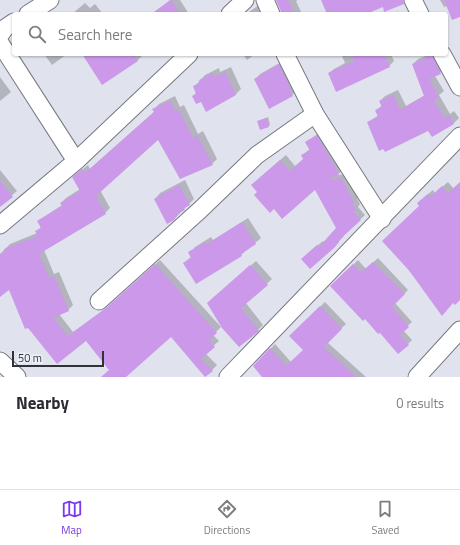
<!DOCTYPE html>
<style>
body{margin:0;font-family:"Titillium Web",sans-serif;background:#f2f2f3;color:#2b2b33}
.scale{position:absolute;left:12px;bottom:10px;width:92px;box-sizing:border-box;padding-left:4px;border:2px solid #313236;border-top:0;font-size:11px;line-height:14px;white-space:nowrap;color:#313236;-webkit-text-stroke:3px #edeffa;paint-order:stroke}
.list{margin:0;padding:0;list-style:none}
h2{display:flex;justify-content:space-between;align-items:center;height:52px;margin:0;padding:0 16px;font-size:17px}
h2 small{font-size:13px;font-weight:400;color:#7c7c81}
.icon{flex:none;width:22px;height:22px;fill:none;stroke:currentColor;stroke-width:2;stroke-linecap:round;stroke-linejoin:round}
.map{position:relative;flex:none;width:460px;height:377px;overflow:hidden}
.search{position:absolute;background:#fff;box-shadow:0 1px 3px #0004;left:12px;right:12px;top:12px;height:44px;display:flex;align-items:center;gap:10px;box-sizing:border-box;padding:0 14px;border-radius:4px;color:#7c7c81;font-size:15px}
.sheet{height:112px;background:#fff}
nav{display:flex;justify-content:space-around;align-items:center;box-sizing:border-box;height:56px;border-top:1px solid #e1e1e2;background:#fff;font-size:11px;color:#7c7c81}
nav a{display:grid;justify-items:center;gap:2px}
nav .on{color:#7c3aed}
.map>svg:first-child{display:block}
.shadow{fill:#0003}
.building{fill:#cb98ea}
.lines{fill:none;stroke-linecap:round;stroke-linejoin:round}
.minor-casing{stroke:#777982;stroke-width:19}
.minor{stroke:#fff;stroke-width:17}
</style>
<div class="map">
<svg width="460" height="377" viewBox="0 0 460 377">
<rect width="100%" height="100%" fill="#e0e2ed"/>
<g class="shadow">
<polygon points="170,0 180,0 189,14 152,14"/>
<polygon points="277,0 298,0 296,1 302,14 284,14"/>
<polygon points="440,0 460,0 460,16 447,6 444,7"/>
<polygon points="85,3 90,8 95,4 103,14 72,14"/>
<polygon points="259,5 264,14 246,14"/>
<polygon points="44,54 67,54 52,65"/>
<polygon points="82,54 141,54 142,56 137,61"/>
<polygon points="243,54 255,54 247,60"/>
<polygon points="341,54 391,54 394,61 389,66 329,73 334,69 345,63"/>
<polygon points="430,54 439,54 446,68 435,76 444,91 439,95 450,114 454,111 459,118 454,123 429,130 368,122 379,115 377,110 382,105 380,101 385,96 398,90 406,106 425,95 413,64 418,59"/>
<polygon points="285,60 298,90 292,95 255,80 260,74"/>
<polygon points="231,67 241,89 236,94 207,110 202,101 193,96 197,92 194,87 205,75 219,68 220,72"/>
<polygon points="0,77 11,92 0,101"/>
<polygon points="175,96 180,107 184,105 198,134 203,131 217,159 212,164 158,138 100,190 110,208 105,213 44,250 54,274 59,272 73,305 68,310 59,314 73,332 112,304 160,260 221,327 213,335 219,341 205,353 217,365 206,376 171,336 124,377 104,377 110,370 86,339 57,363 10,286 0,296 0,254 10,244 37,233 36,232 42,226 38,221 62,205 61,203 66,198 80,189 78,173 88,165 90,169 155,111 154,109 159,104"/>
<polygon points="268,117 270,124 269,126 259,121"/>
<polygon points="322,131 344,169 337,175 347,174 359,196 357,198 360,204 358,207 365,215 343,235 344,236 334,247 307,254 323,241 324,242 338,228 315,188 259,192 257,180 286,155 295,166 304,159 302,155 310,149 306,142"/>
<polygon points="0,170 17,191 0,205"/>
<polygon points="185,180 194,199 174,219 155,199 160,193"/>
<polygon points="448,182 454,189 460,183 460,299 420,283 383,241 421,206 423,198 433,190 435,193"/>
<polygon points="248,218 261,238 241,255 184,263 192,256 190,253 195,247 211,237 213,240"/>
<polygon points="378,258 408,290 395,303 412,322 403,330 412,340 408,344 380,332 332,286 358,260 366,269"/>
<polygon points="256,261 272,279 246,303 263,325 258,330 213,298"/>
<polygon points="325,302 346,324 327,342 366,377 263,377 254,366 275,344 291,362 304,350 290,336"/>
</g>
<g class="building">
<polygon points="171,0 180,14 151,14"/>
<polygon points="276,0 288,0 295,14 282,14"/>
<polygon points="321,0 403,0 404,4 384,12 383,7 366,14 327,14"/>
<polygon points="444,0 460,0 460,17 452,20"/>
<polygon points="82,54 133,54 138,61 102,85"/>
<polygon points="351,54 384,54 390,67 336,92 328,73 354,61"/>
<polygon points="432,55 441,74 429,79 439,97 434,100 444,118 449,115 454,124 432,137 428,131 385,152 383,149 379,151 367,122 378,117 375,110 382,107 379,101 393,95 400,110 424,96 412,64"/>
<polygon points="279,64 291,89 289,90 293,96 269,109 254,79"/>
<polygon points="225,72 236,95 206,112 201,102 196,104 192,96 196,94 193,86 200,83 199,80 213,73 215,77"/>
<polygon points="170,101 175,111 179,110 193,138 197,135 213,165 180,179 158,140 96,196 106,214 39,254 49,278 54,276 69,311 53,318 68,336 106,308 155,264 217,333 209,340 215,347 201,359 213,371 205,377 171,337 126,377 101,377 109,370 86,341 57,364 28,328 25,329 9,290 0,297 0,254 5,252 4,249 38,236 35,231 41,228 37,221 62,206 60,203 80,191 72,177 82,169 85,173 154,112 152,109"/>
<polygon points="266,118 269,127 260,130 257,121"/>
<polygon points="317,135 339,174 327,180 341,178 354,202 352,203 356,210 353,212 361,220 338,241 339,242 334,248 310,269 301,259 317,245 319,247 336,228 315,190 282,219 274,209 270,213 254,195 257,192 251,185 280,160 290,171 303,159 301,155 310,151 305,142"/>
<polygon points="0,181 13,197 0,207"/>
<polygon points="460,182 460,300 455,305 453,303 442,316 408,269 382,241 419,206 417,203 428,194 430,197 442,186 448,193"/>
<polygon points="179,185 190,205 184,208 185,210 179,213 174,220 167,224 154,199"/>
<polygon points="242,222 256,244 241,254 242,256 196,284 183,263 191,258 188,252 206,242 207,244"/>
<polygon points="373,262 405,294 392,307 409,327 400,335 409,345 398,354 380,333 378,334 365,319 363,321 330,286 353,264 361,272"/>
<polygon points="250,265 268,285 241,308 259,331 239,347 222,328 207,303"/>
<polygon points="320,306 342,329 324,347 356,377 262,377 253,366 270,348 286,366 303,350 289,336"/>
</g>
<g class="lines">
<defs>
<g id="minor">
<polyline points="265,0 271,14"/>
<polyline points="413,0 420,14"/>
<polyline points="28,14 50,0"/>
<polyline points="230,14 245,0"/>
<polyline points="0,35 5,28 14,22"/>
<polyline points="0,43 76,161"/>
<polyline points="285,54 315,114 382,219"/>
<polyline points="442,54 460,87"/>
<polyline points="0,225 76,161 189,54"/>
<polyline points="99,301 200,210 257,155 315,114"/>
<polyline points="0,361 17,377"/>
<polyline points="228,377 460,136"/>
<polyline points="417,377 460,330"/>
</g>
</defs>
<use href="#minor" class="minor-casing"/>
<use href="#minor" class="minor"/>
</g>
</svg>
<div class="scale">50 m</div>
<div class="search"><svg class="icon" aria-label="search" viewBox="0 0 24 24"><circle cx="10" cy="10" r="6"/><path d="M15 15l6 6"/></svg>Search here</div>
</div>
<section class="sheet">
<h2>Nearby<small>0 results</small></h2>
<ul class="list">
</ul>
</section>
<nav>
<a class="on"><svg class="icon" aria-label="map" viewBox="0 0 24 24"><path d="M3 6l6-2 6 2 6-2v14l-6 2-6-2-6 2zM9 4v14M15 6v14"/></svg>Map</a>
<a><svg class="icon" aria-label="directions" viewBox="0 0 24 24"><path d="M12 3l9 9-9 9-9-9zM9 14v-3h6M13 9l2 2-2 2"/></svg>Directions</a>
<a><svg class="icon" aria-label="saved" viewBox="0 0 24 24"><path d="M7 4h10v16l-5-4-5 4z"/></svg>Saved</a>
</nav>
